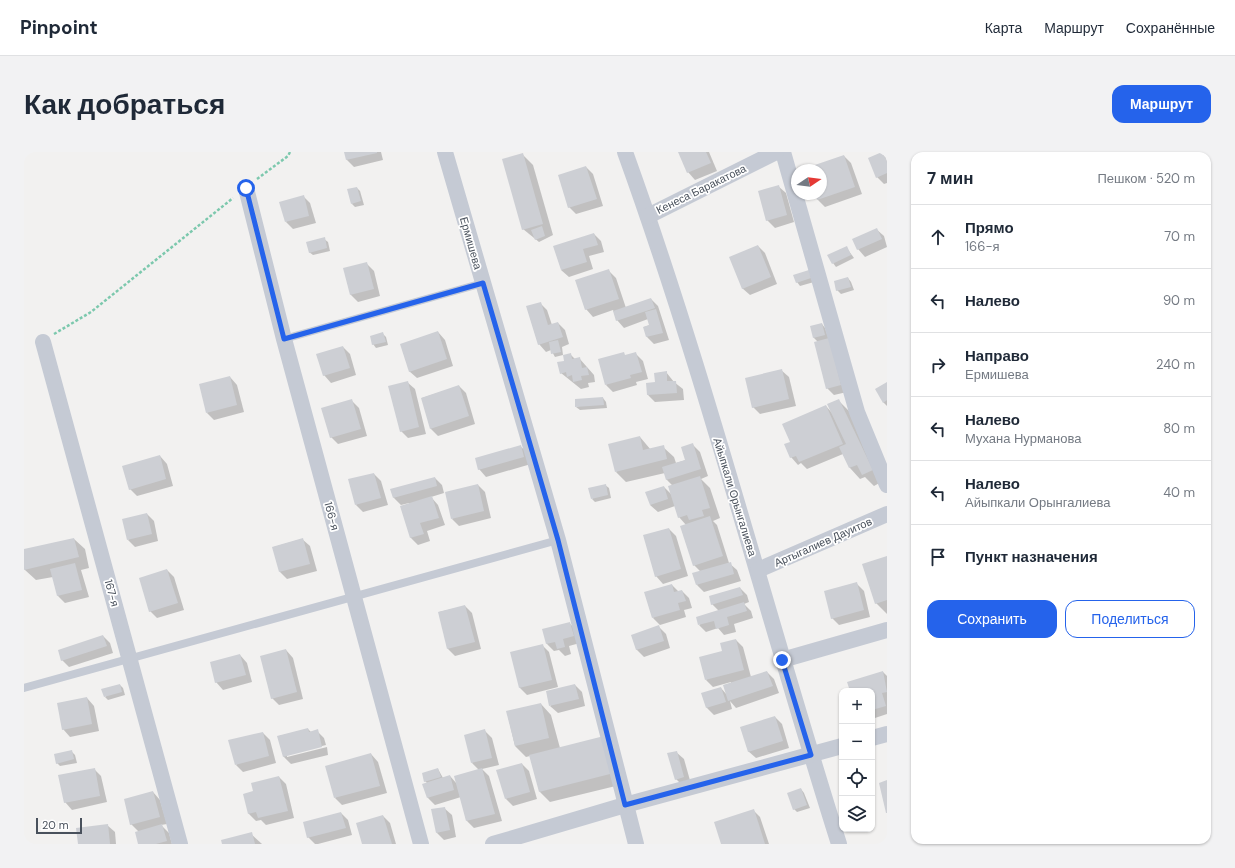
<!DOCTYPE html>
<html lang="ru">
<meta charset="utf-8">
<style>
body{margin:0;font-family:"DM Sans",sans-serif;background:#f2f2f3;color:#1f2937}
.controls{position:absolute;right:12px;bottom:12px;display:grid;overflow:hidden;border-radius:8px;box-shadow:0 1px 3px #0004}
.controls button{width:36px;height:36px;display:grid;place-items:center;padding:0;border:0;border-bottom:1px solid #e0e1e3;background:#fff;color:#1f2937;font:20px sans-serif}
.compass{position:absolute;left:767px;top:12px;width:36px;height:36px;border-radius:50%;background:#fff;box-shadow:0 1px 3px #0004;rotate:77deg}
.scale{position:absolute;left:12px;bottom:10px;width:46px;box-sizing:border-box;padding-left:4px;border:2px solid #49515c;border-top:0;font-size:11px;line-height:14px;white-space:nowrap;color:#49515c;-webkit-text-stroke:3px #fff;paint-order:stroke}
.stop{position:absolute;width:12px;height:12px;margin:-9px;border:3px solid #2563eb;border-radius:50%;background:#fff}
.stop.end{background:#2563eb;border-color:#fff;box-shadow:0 1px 4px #0008}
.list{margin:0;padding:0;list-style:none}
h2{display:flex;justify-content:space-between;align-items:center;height:52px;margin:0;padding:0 16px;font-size:17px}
h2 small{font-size:13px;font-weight:400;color:#747a83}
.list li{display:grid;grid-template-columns:26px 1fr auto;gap:12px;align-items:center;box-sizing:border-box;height:64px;padding:0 16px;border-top:1px solid #e0e1e3}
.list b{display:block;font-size:15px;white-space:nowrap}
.list p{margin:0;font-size:13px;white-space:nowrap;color:#747a83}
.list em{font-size:13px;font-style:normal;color:#747a83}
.actions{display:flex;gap:8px;padding:12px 16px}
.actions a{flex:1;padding:9px 0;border:1px solid #2563eb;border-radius:12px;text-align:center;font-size:14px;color:#2563eb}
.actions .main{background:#2563eb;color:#fff}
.icon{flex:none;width:22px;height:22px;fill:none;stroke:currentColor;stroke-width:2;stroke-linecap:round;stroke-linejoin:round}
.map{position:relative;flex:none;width:863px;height:692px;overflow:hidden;border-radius:12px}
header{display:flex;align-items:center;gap:24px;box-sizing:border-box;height:56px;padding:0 20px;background:#fff;border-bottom:1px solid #e0e1e3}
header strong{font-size:19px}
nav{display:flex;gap:22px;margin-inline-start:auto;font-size:14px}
.intro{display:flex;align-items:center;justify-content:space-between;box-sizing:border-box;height:96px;padding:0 24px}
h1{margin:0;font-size:28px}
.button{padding:10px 18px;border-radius:12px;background:#2563eb;color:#fff;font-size:14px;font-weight:700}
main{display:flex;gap:24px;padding:0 24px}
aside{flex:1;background:#fff;border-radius:12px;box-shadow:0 1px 3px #0004}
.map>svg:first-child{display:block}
.shadow{fill:#0003}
.building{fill:#cdcfd4}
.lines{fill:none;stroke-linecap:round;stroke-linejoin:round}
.path{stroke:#7cc8ad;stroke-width:2.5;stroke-dasharray:3 2;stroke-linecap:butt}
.lane{stroke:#c5cad4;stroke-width:8}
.street{stroke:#c5cad4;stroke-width:16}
.route{stroke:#2563eb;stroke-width:5}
.labels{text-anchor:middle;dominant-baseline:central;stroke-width:3.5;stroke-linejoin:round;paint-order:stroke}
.street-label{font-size:11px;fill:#49515c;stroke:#fff}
</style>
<header>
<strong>Pinpoint</strong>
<nav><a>Карта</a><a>Маршрут</a><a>Сохранённые</a></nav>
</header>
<div class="intro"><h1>Как добраться</h1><a class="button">Маршрут</a></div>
<main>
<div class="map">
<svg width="863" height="692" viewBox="0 0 863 692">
<rect width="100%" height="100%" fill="#f2f1f0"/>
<g class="shadow">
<polygon points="322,0 357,0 359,8 330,15 323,8"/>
<polygon points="656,0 685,0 693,19 671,28 664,20"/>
<polygon points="860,0 863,0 863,31 860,32 853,25"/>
<polygon points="498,2 509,13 529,83 515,90 499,77"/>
<polygon points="820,4 827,11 838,42 801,55 794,48 792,42 797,42 797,18 784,18"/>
<polygon points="562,15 569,22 579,54 552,62 545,55"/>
<polygon points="754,34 762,41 770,70 751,76 743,68"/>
<polygon points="333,36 336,39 340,53 331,55 328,52"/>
<polygon points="279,44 286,51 292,71 269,77 262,70"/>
<polygon points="852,77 860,84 863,95 841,105 834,97"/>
<polygon points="570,82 577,89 580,100 565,104 569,117 545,125 537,118"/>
<polygon points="300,87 304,90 306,99 289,103 285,100"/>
<polygon points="734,94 741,101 753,132 726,143 718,136"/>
<polygon points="822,95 830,106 812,115 809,111"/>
<polygon points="343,112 350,119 356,144 334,150 327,143 320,117"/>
<polygon points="585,119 592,126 602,156 627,147 634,154 645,188 630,192 623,185 620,175 626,173 624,167 600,176 593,168 589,158 569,165 562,157"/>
<polygon points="788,123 790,130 776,134 773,130"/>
<polygon points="824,126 827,130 830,138 817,142 813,138"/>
<polygon points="516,151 523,158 528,173 534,171 541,178 545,192 538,195 539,203 531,205 527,198 522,200 515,192"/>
<polygon points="798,172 801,176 823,240 810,243 803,236 794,190 790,186 787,175"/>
<polygon points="414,180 421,188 429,214 393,226 385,219"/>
<polygon points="359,182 362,185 364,193 352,196 349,192"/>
<polygon points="319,195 326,202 332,223 307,231 300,223"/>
<polygon points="546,202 551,207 555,206 570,223 571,230 564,231 565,235 557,237 537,221"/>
<polygon points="612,202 619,209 624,227 612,230 613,233 589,240 582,233 602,204"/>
<polygon points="757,218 765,225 772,254 736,262 729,255"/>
<polygon points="642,220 650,230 659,237 660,248 631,250 624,243 623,232 632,231"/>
<polygon points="206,225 213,233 220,260 190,268 183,261"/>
<polygon points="383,230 391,237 402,282 384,286 377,279"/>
<polygon points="863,231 863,254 859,250"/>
<polygon points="435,234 442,241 451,272 414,284 407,277 398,246"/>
<polygon points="579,246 582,250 583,256 556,258 552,255"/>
<polygon points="814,248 825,259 859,329 850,334 841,325 836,327 826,316 819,302 783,317 777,311 774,313 767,305 767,290 802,254 808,261"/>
<polygon points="328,249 335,256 343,284 314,292 307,285"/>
<polygon points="616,285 627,298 639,295 650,305 652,311 662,308 669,293 676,300 684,324 677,327 686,336 696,366 689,369 693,373 705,411 713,418 717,429 680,440 673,433 677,420 670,413 662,373 655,365 651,354 634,360 626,353 640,335 648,343 649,334 643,328 641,321 602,330 592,320"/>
<polygon points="496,294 504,301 507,312 462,325 455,317"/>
<polygon points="136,304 143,312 149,334 113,344 106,337"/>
<polygon points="350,322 357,329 364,353 339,360 332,353"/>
<polygon points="411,326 418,333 420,341 407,345 414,353 421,373 403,379 406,389 394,393 387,386 378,355 386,352 385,351 377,353 370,346 368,338"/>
<polygon points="454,333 461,340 467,366 435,374 428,367"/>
<polygon points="581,333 585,336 587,346 571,350 568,347"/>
<polygon points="123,362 130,369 134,389 111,395 104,388"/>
<polygon points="645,377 652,384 664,424 639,432 632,424"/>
<polygon points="50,387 61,397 65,416 57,418 65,445 41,451 34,444 29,425 12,428 1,418 0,398"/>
<polygon points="278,387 286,394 293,419 263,427 256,420 250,395"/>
<polygon points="863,405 863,462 852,451"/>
<polygon points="143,418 150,425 160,458 133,466 126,459"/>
<polygon points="832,431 840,439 846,465 815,473 808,466"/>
<polygon points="648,433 655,440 658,439 665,446 668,456 660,458 662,465 636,473 629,466"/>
<polygon points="716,436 723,443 725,450 720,452 727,459 729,466 710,472 712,480 700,483 694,476 682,480 675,473 695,459 688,452"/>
<polygon points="441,454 448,461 457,497 431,504 424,497 415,460"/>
<polygon points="545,471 553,478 556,491 545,494 547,502 541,504 535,498 530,499 523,492 519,478"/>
<polygon points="635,475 642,482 646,496 620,505 612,497"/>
<polygon points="79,484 86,491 89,501 45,515 38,508"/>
<polygon points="712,488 719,495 727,525 743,520 750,527 755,541 712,556 706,549 708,557 690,563 683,556 679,542 697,536 703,543 707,532 707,530 689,535 682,528 699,500"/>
<polygon points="518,493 525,500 534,535 503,543 496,536 487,501"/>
<polygon points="262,498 269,506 279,547 255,553 248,546"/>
<polygon points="216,503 223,511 228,530 199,538 192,530"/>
<polygon points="859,520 863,524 863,562 848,567 848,539 827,539"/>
<polygon points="96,533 99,536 101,543 84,548 81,545"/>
<polygon points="551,533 558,540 561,554 534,561 526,554"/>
<polygon points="63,546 70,554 75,579 46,585 39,577"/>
<polygon points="517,552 527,563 536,596 580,585 600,632 526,650 516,640 506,604 502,605 491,594 483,560"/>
<polygon points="751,565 758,572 765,596 732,606 724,599"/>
<polygon points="284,577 287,580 293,579 300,586 302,593 263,603 263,605 303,595 304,603 267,612 260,605 255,584"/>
<polygon points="461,579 468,586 475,613 458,617 465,624 478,669 450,676 443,669 437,645 411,653 404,646 403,631 401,629 414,617 419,626 426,624 433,632 455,618 448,611"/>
<polygon points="239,581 246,588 252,611 219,620 212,613"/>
<polygon points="47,599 51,603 53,611 36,614 33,611"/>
<polygon points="652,600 660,607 667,632 659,634 652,627"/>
<polygon points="347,602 354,610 363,641 318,653 311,646"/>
<polygon points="498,612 505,619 513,647 489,654 482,647"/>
<polygon points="70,617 77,624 83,650 48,658 41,650"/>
<polygon points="255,625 262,632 270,666 242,673 237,668 232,669 225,662 221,642 230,640"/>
<polygon points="777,637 780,641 786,656 773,660 770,657"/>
<polygon points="129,640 136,648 143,672 137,673 145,681 148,692 115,692 115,680 107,672"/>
<polygon points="420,656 428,663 432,685 420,688 413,681"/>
<polygon points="729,658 736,665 745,692 698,692"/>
<polygon points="317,661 324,668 328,683 294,692 291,692 284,685"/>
<polygon points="359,664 366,671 372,692 339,692"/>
<polygon points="83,673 91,680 92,692 55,692"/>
<polygon points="227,682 238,692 199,692"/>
</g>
<g class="building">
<polygon points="320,0 353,0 353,1 322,8"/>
<polygon points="654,0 682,0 687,11 663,21"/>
<polygon points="858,0 863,0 863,21 852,26 844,6"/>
<polygon points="499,1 519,72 498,78 478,7"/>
<polygon points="820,3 831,35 793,48 791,42 797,42 797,18 783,18 782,16"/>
<polygon points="562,14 573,47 544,56 534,23"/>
<polygon points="755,33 763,63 742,69 734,39"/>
<polygon points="333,35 337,49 327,52 323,37"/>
<polygon points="280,43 285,64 261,70 255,50"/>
<polygon points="518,74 521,84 511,88 507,78"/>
<polygon points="853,76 858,87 833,98 828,87"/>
<polygon points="570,81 574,93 559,97 563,110 537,118 529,94"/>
<polygon points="301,85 303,96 285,101 282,90"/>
<polygon points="734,93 747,125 718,137 705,105"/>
<polygon points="823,94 827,103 808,112 803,103"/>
<polygon points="343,110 350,137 326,143 319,116"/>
<polygon points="585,117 595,147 561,158 551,128"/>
<polygon points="785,118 787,126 772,131 769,123"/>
<polygon points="824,125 827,135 812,139 810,129"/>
<polygon points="627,146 631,156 592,169 589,159"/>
<polygon points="517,150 524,173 534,170 539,185 514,193 502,154"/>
<polygon points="632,157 639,181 622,185 619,175 625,173 621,160"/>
<polygon points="798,171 801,183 789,186 786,174"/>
<polygon points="414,179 423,207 385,220 376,192"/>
<polygon points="359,180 362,190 348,193 346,184"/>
<polygon points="805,186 817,233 802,237 790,190"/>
<polygon points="534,188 537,200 527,202 525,190"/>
<polygon points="319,194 326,216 299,224 292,202"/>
<polygon points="600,200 601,203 612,200 618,220 606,223 607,226 581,233 574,207"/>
<polygon points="547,201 548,207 556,205 558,216 563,215 565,223 557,224 558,228 549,230 548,223 543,225 542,220 536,222 533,210 540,209 539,203"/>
<polygon points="758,217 765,247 728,256 721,226"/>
<polygon points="643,219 643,229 652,229 653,241 623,243 622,231 631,230 630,221"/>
<polygon points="206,224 213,253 182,261 175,232"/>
<polygon points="384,229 395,275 376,280 364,234"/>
<polygon points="863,230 863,248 859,251 851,237"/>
<polygon points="435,233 445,264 406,277 397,246"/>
<polygon points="579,245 580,253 551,255 551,247"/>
<polygon points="328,247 337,277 306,286 297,256"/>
<polygon points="815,247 849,318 838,323 833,313 825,316 815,295 822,292 803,252"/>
<polygon points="802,253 819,292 775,310 772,304 766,306 760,292 766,290 758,272"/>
<polygon points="616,284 619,298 640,293 643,307 591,320 584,292"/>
<polygon points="669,291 677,317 642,328 638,315 661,308 657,295"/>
<polygon points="497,293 500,305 454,318 451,306"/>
<polygon points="136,303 142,327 105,338 98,314"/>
<polygon points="350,321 357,346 331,353 324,327"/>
<polygon points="676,324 686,356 678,358 680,364 665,368 663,363 654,366 644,334"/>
<polygon points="411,325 413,334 369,346 366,337"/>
<polygon points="454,332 460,359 427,367 421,340"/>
<polygon points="582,332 584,343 567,347 564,336"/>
<polygon points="640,334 644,347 626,353 621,340"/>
<polygon points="408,344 415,366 396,371 400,382 386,386 376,354"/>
<polygon points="123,361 128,382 103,388 98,367"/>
<polygon points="686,364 699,404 669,414 656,374"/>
<polygon points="645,376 657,417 631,425 619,383"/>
<polygon points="50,386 55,405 0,418 0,397"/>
<polygon points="279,386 286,412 255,420 248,395"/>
<polygon points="863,404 863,448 851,452 838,412"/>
<polygon points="707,410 710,422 672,433 668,421"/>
<polygon points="51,411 58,438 33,444 26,417"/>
<polygon points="143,417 154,451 125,460 115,426"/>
<polygon points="833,430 840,458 807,467 800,439"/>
<polygon points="648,432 650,440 658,438 662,449 654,451 656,458 628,466 620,440"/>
<polygon points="716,435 719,443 687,453 685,444"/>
<polygon points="720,450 723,459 703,465 705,473 692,477 690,469 674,473 672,465"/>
<polygon points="441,453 451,490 423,497 414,460"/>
<polygon points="546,470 550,484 539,487 541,495 533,497 531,490 522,492 518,477"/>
<polygon points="635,473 640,489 612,498 607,483"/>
<polygon points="79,483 83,494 37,509 34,498"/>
<polygon points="712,487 720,518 681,528 675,505 698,499 696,491"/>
<polygon points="519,492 528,528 495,536 486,500"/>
<polygon points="262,497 273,540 247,547 236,504"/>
<polygon points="216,502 222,523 191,531 186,510"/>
<polygon points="743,519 749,534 704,549 699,533"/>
<polygon points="859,519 863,540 858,541 862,554 848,558 848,539 826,539 823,530"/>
<polygon points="96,532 98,540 80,545 77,537"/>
<polygon points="551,532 555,547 525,554 522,539"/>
<polygon points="697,535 702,550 682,556 677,541"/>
<polygon points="63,545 68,572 38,578 33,551"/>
<polygon points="517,551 525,586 491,594 482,559"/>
<polygon points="751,564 759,589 724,600 716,575"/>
<polygon points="284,576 285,580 294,577 298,595 259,605 253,584"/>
<polygon points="461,577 468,606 447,611 440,583"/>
<polygon points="239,580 245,604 211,613 204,588"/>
<polygon points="580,584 590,621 515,640 505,603"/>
<polygon points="48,598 50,607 32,612 30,602"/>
<polygon points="653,599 660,625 651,628 643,601"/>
<polygon points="347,601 356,634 310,646 301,614"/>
<polygon points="498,611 506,640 481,647 472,618"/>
<polygon points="71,616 76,644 40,651 34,623"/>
<polygon points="414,616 417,625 400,630 398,621"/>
<polygon points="458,616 471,662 442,669 430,624"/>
<polygon points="426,623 430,638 403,646 398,632"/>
<polygon points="255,624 264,659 234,666 232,660 224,662 219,642 229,639 227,631"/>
<polygon points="863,628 863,661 862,661 855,631"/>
<polygon points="777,636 783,653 769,658 763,641"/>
<polygon points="129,639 136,665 106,673 100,647"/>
<polygon points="421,655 426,678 412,681 407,657"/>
<polygon points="730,657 741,692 697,692 690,670"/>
<polygon points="317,660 322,676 283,686 279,670"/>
<polygon points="359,663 368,692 338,692 332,671"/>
<polygon points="84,672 86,692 54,692 52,676"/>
<polygon points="138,672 143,689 132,692 114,692 111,680"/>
<polygon points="228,680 231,692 198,692 197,688"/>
</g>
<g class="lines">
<g class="path">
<polyline points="233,27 264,4 266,0"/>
<polyline points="30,182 67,160 209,46"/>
</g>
<g class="lane">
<polyline points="260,187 459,131"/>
<polyline points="0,536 534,388"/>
</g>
<g class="street">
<polyline points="421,0 534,388 612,692"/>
<path d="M601,0C683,227 742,462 815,692"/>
<polyline points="759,0 833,260 863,333"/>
<polyline points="222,36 260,187 397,692"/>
<polyline points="624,64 752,0"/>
<polyline points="19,190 156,692"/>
<polyline points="734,418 863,362"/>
<polyline points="758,508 863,478"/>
<polyline points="848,586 863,582"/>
<polyline points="469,692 601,653 818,594"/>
</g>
</g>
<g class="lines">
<polyline class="route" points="222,36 260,187 459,131 534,388 601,653 787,603 758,508"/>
</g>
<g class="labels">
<g class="street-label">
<text transform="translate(677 37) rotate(-26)">Кенеса Баракатова</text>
<text transform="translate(447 91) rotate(74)">Ермишева</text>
<text transform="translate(711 345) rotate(73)">Айыпкали Орынгалиева</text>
<text transform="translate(308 364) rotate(75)">166-я</text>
<text transform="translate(799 390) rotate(-24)">Артыгалиев Дауитов</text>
<text transform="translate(88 441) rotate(75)">167-я</text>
</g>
</g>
</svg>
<div class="controls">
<button>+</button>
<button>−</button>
<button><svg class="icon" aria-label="locate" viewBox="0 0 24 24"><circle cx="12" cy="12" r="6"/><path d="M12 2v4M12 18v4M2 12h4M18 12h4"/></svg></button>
<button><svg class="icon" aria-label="layers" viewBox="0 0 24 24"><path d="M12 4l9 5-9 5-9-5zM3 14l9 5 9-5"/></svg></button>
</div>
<svg class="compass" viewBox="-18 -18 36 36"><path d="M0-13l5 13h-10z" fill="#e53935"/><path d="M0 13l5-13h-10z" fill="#747a83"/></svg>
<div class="scale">20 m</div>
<div class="stop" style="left:222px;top:36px"></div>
<div class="stop end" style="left:758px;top:508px"></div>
</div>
<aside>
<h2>7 мин<small>Пешком · 520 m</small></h2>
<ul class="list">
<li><svg class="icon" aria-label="ahead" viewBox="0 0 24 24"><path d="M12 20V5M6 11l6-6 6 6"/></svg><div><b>Прямо</b><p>166-я</p></div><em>70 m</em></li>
<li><svg class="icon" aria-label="left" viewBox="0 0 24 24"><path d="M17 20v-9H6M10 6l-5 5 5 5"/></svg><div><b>Налево</b></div><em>90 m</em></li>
<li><svg class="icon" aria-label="right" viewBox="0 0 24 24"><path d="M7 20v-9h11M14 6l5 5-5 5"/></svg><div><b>Направо</b><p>Ермишева</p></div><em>240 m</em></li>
<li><svg class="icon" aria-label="left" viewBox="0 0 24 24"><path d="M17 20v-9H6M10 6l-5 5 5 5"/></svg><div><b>Налево</b><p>Мухана Нурманова</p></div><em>80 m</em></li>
<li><svg class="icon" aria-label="left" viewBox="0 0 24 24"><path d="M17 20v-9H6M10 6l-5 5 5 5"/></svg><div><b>Налево</b><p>Айыпкали Орынгалиева</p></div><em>40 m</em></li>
<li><svg class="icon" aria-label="arrive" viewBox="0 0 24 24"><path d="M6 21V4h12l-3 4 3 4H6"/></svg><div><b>Пункт назначения</b></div></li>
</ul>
<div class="actions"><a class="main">Сохранить</a><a>Поделиться</a></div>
</aside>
</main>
